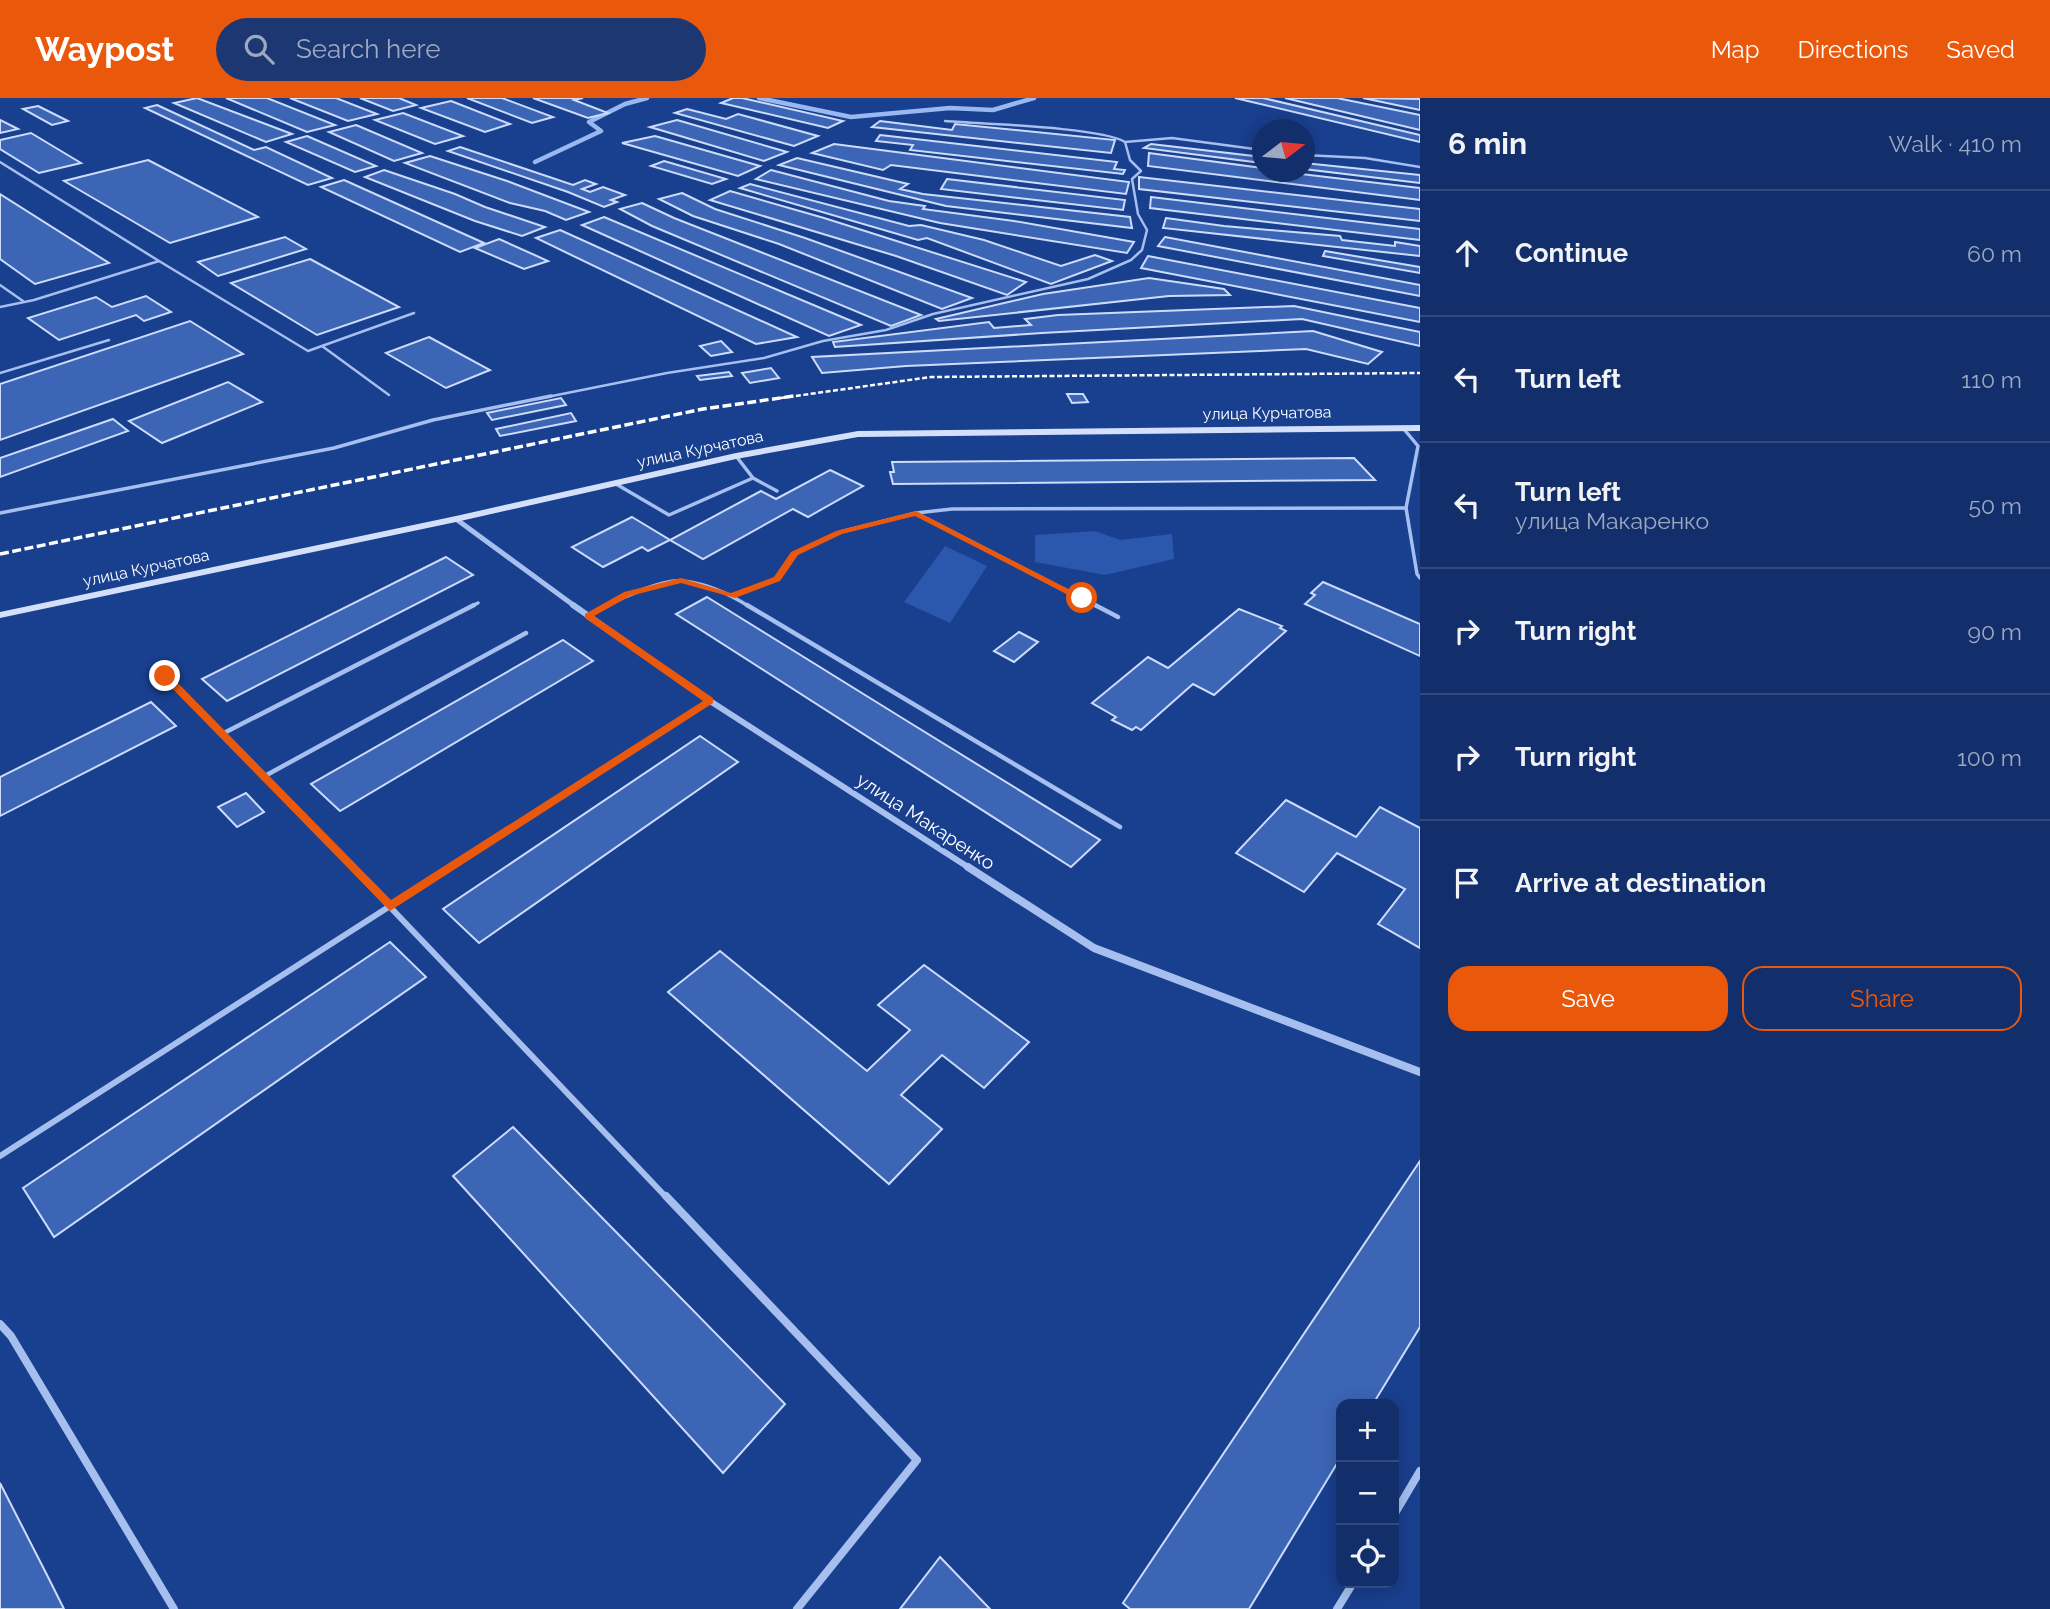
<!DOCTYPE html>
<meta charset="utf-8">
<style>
body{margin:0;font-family:Raleway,sans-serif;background:#1c3771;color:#f1f3f6}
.controls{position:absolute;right:21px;bottom:21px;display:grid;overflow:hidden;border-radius:14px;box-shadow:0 4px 18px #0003}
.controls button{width:63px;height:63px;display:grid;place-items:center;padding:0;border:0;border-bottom:2px solid #324a7e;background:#132f6b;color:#f1f3f6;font:35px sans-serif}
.compass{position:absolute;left:1252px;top:21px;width:63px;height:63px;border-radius:50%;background:#132f6b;box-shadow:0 4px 18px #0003;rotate:74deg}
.stop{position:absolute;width:21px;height:21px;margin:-16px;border:5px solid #ea580c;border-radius:50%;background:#fff}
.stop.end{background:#ea580c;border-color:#fff;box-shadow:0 2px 7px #0008}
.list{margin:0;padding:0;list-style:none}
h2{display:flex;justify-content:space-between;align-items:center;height:91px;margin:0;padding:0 28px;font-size:30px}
h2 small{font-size:23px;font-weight:400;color:#9da9c1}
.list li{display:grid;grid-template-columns:46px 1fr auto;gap:21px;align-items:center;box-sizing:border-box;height:126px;padding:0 28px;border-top:2px solid #324a7e}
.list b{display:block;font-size:26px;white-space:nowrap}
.list p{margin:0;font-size:23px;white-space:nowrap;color:#9da9c1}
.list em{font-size:23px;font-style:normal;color:#9da9c1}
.actions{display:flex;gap:14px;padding:21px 28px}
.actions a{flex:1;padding:16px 0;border:2px solid #ea580c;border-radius:21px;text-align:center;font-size:24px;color:#ea580c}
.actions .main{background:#ea580c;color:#fff}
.icon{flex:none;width:38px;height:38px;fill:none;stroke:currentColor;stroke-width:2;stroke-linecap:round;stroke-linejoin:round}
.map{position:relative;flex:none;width:1420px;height:1511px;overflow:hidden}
header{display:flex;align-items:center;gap:42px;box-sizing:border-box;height:98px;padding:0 35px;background:#ea580c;color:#fff}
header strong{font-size:33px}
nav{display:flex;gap:38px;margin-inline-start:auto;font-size:24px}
.search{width:490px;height:63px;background:#1c3771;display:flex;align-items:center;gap:18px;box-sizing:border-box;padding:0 24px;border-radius:38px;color:#9da9c1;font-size:26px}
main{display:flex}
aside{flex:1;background:#132f6b}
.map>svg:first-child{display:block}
.green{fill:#2b57ae}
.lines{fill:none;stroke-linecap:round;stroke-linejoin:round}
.stream{stroke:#99b8f1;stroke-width:4.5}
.building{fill:#3d65b6;stroke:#cddcfb;stroke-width:2}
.lane-far4{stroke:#a6bfef;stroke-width:2.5}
.lane-far3{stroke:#a6bfef;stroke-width:3.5}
.lane-far2{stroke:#a6bfef;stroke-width:4.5}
.lane-far1{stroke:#a6bfef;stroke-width:6}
.lane{stroke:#a6bfef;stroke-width:8}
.street-far2{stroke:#a6bfef;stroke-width:5}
.street-far1{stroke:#a6bfef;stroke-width:6}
.street{stroke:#a6bfef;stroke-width:8}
.secondary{fill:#d4e0fa;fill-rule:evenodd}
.rail-far1{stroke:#fff;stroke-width:2.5;stroke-dasharray:5 2.5;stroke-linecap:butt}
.rail{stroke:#fff;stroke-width:3.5;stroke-dasharray:9 3.5;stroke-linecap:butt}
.route{fill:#ea580c}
.labels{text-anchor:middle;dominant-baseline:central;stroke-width:5;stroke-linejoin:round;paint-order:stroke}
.far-street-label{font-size:16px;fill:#fff;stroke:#193f8f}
.street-label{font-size:19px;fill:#fff;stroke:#193f8f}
</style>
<header>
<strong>Waypost</strong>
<div class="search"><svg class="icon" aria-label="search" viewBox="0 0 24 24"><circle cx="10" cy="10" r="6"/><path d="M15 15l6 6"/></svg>Search here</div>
<nav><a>Map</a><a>Directions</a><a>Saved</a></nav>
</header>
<main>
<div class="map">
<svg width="1420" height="1511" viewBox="0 0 1420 1511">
<rect width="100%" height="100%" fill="#193f8f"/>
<g class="green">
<polygon points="1095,433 1120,442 1172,436 1174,461 1105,477 1035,464 1035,437"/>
<polygon points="945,448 987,468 950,525 904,504"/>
</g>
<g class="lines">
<g class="stream">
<polyline points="759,0 851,19 950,10 993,12 1034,0"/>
<polyline points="535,64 601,33 589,24 625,6 647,0"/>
</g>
</g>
<g class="building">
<polygon points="197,0 292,36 266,44 174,5"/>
<polygon points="226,0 267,0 335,27 307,34"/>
<polygon points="290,0 336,0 377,16 348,23"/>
<polygon points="360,0 399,0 416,7 393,13"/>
<polygon points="467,0 502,0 553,19 532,25"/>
<polygon points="533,0 583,0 574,2 608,15 588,20"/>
<polygon points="733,0 742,0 843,23 828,30 721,5"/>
<polygon points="1235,0 1263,0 1420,37 1420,44"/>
<polygon points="1285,0 1337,0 1420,17 1420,32"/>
<polygon points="1363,0 1420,1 1420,12"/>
<polygon points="451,3 510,26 485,34 421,10"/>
<polygon points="157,7 254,52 266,49 332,80 308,87 145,10"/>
<polygon points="38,8 68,23 52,27 23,11"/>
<polygon points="687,11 726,21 738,16 818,38 794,48 675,15"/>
<polygon points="403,15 463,38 435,46 375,22"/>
<polygon points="0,22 18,31 0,35"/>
<polygon points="677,22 787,54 764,63 650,29"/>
<polygon points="880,23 952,32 955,26 1115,42 1111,55 872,29"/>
<polygon points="356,27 422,55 394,63 329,34"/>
<polygon points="31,35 81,65 39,75 0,51 0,42"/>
<polygon points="880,37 1117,64 1114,71 1125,72 1123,76 910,52 913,47 876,43"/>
<polygon points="307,38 376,68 355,74 286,44"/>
<polygon points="655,38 760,68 738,78 622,45"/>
<polygon points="834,46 1129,84 1126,96 891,67 883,72 812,55"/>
<polygon points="1151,46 1262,59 1262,65 1144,50"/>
<polygon points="460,49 573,87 585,82 596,86 582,91 590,94 603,89 625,97 611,102 617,104 604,109 568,94 448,53"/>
<polygon points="1149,55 1262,70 1262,74 1284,74 1420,90 1420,102 1148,68"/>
<polygon points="430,58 507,83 589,114 566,122 545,113 510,105 405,65"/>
<polygon points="797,60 908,86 900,91 923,96 1130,119 1132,130 946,108 779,67"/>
<polygon points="148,62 258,119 170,145 64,83"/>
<polygon points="664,63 726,81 712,86 651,68"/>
<polygon points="1304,65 1420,77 1420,85 1304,71"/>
<polygon points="384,72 455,96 485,109 545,129 522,138 475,123 365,79"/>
<polygon points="771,72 889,103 925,108 923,111 1014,123 1134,144 1127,155 940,125 756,81"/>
<polygon points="1139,79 1420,111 1420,123 1139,91"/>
<polygon points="947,81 1125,102 1123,112 941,91"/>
<polygon points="344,82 484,145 460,154 321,89"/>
<polygon points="750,86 909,128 921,127 984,142 1061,168 1095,157 1112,163 1051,186 927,140 918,142 740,90"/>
<polygon points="730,93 824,120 1026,184 1007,197 896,158 710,102"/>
<polygon points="682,95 715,111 805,140 972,200 942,211 779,146 693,118 659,101"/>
<polygon points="0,96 109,165 35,186 0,161"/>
<polygon points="1151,99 1420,131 1420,142 1150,110"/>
<polygon points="642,105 674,120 921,217 891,228 652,128 620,111"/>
<polygon points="604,119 861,227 829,238 582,127"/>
<polygon points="1166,120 1224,128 1340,138 1342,142 1395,148 1395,144 1420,148 1420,158 1163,130"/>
<polygon points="560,132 797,239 756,246 536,140"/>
<polygon points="285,139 306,151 218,178 198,164"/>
<polygon points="1165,139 1420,187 1420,198 1158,148"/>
<polygon points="499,141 548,163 524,171 475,150"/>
<polygon points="1325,153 1420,169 1420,175 1323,158"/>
<polygon points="1148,158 1420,210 1420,224 1141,170"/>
<polygon points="310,161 399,209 317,237 231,185"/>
<polygon points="1149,180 1224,191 1230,197 1169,198 939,223 936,221 1043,196"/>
<polygon points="146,198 171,214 144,223 136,217 59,242 28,220 96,199 112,209"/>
<polygon points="1294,208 1420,234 1420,248 1302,221 1042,235 835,249 833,244 989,224 994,230 1031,227 1025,221 1058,217"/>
<polygon points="190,223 243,256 0,342 0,286"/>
<polygon points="1313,233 1382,254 1368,266 1306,251 906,268 822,275 812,259"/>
<polygon points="429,239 490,272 446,290 386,255"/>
<polygon points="721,243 732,254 711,258 700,248"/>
<polygon points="771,270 779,280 750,285 742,275"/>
<polygon points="729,274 732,278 700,282 697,278"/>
<polygon points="228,284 262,304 162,345 129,323"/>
<polygon points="1067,296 1083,296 1088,304 1072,305"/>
<polygon points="561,300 566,307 492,322 487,315"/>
<polygon points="571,315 576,323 500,338 496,331"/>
<polygon points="113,321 128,333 0,379 0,360"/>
<polygon points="1354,360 1375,382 893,386 890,374 894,374 892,364"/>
<polygon points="830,372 863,388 808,419 793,411 703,461 670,442 761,393 776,401"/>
<polygon points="632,419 670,442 648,453 642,449 603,469 572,449"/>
<polygon points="446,459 473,477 227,603 202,581"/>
<polygon points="1323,484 1420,526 1420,558 1305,506 1315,497 1311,495"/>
<polygon points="707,499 907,623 1100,742 1071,769 676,516"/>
<polygon points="1239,511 1282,528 1280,530 1286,533 1214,597 1193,586 1141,632 1136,629 1132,632 1112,622 1116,619 1092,605 1148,559 1168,570"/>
<polygon points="1019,534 1038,544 1014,564 994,553"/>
<polygon points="563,542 593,563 340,713 311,686"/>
<polygon points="151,604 176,628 0,718 0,679"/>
<polygon points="700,638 738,664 479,845 443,811"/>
<polygon points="246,695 264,714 237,729 218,709"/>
<polygon points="1286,702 1356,739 1380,709 1420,730 1420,850 1378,826 1405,791 1337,755 1304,794 1236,755"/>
<polygon points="390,844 426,879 54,1139 23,1090"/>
<polygon points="720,853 867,973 910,932 878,907 924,867 1029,944 984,990 942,957 901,997 942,1031 889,1086 668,894"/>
<polygon points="513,1029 785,1306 723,1375 453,1078"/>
<polygon points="1420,1063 1420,1229 1373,1306 1341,1306 1341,1359 1249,1511 1130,1511 1123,1505"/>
<polygon points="0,1385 47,1477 64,1511 0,1511"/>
<polygon points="940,1459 990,1511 900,1511"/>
</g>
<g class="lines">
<g class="lane-far4">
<path d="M945,23C981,26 1100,29 1125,44"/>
<polyline points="1304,57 1365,60 1420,69"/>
<polyline points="0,64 159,163"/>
<polyline points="0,187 23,203"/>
<polyline points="0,209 34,202 159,163 308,253 414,215"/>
<polyline points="322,248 389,297"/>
<polyline points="0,275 109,242"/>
<polyline points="542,300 667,275 764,260 823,243 886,232 933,216 1088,181 1131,162 1142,152 1147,132 1138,116 1132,81 1141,73 1130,62 1125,44 1172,40 1262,52"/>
</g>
<g class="lane-far3">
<polyline points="1403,330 1418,348 1406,410 1417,476 1420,480"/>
<polyline points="736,358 753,380 777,393"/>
<polyline points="616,386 669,417 753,380"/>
<polyline points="0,415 334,350 433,322 551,298"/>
<polyline points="916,415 1098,509"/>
<polyline points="732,498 777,481 794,455 840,434 916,415 952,411 1406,410"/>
<polyline points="470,509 478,505"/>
<path d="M604,509C621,500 664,480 683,483C706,485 731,497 750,509"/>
</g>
<g class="lane-far2">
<polyline points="747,507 1120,729"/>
<polyline points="1095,507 1118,519"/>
<polyline points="588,518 607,507"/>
<polyline points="165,578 354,771"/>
<polyline points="222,636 474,507"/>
<polyline points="263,679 526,535"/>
<polyline points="448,771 710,603"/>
</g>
<g class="lane-far1">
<polyline points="352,769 667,1100"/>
<polyline points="0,1058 451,769"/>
</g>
<g class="lane">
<polyline points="666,1098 917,1362 797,1511"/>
<polyline points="0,1226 11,1238 174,1511"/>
<polyline points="1394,1417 1420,1373"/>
<polyline points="1337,1511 1353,1485"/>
</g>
<polyline class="street-far2" points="456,421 576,509"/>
<polyline class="street-far1" points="573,507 710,603 971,771"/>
<polyline class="street" points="968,769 1094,850 1420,974"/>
<polygon class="secondary" points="1420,327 1420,333 858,339 736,361 456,424 0,520 0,514 456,418 736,355 858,333"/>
<polyline class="rail-far1" points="781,300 931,279 1420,275"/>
<polyline class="rail" points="0,456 703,311 794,298"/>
</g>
<polygon class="route" points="916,413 1086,500 1078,502 915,418 842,436 798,457 780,483 735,500 681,485 630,498 594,518 713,600 713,605 390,813 160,578 169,576 391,802 703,603 585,520 585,516 624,494 681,480 731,495 774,479 791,454 836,433"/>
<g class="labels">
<g class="far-street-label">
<text transform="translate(1267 315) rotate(-1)">улица Курчатова</text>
<text transform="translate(700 351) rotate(-12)">улица Курчатова</text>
<text transform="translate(146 470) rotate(-12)">улица Курчатова</text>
</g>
<g class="street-label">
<text transform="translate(926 723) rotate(33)">улица Макаренко</text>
</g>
</g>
</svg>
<div class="controls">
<button>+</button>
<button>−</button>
<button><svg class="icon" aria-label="locate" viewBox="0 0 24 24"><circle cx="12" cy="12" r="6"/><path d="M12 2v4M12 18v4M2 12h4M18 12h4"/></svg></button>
</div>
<svg class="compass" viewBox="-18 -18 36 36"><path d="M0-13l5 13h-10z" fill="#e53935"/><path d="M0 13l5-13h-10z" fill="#9da9c1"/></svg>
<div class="stop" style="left:1082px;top:500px"></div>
<div class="stop end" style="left:165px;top:578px"></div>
</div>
<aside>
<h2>6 min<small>Walk · 410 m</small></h2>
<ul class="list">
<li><svg class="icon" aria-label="ahead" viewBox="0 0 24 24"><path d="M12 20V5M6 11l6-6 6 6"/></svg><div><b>Continue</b></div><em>60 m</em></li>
<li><svg class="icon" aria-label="left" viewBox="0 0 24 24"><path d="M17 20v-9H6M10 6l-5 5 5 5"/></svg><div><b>Turn left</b></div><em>110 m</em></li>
<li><svg class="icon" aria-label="left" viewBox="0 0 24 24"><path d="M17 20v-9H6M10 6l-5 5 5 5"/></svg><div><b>Turn left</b><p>улица Макаренко</p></div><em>50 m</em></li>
<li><svg class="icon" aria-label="right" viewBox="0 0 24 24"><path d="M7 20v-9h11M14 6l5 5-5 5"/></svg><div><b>Turn right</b></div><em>90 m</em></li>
<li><svg class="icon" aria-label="right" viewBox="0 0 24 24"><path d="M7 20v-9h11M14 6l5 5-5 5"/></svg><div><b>Turn right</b></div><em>100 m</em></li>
<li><svg class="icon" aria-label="arrive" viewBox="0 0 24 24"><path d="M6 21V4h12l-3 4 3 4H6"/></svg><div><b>Arrive at destination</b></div></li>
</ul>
<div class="actions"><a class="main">Save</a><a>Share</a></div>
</aside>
</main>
